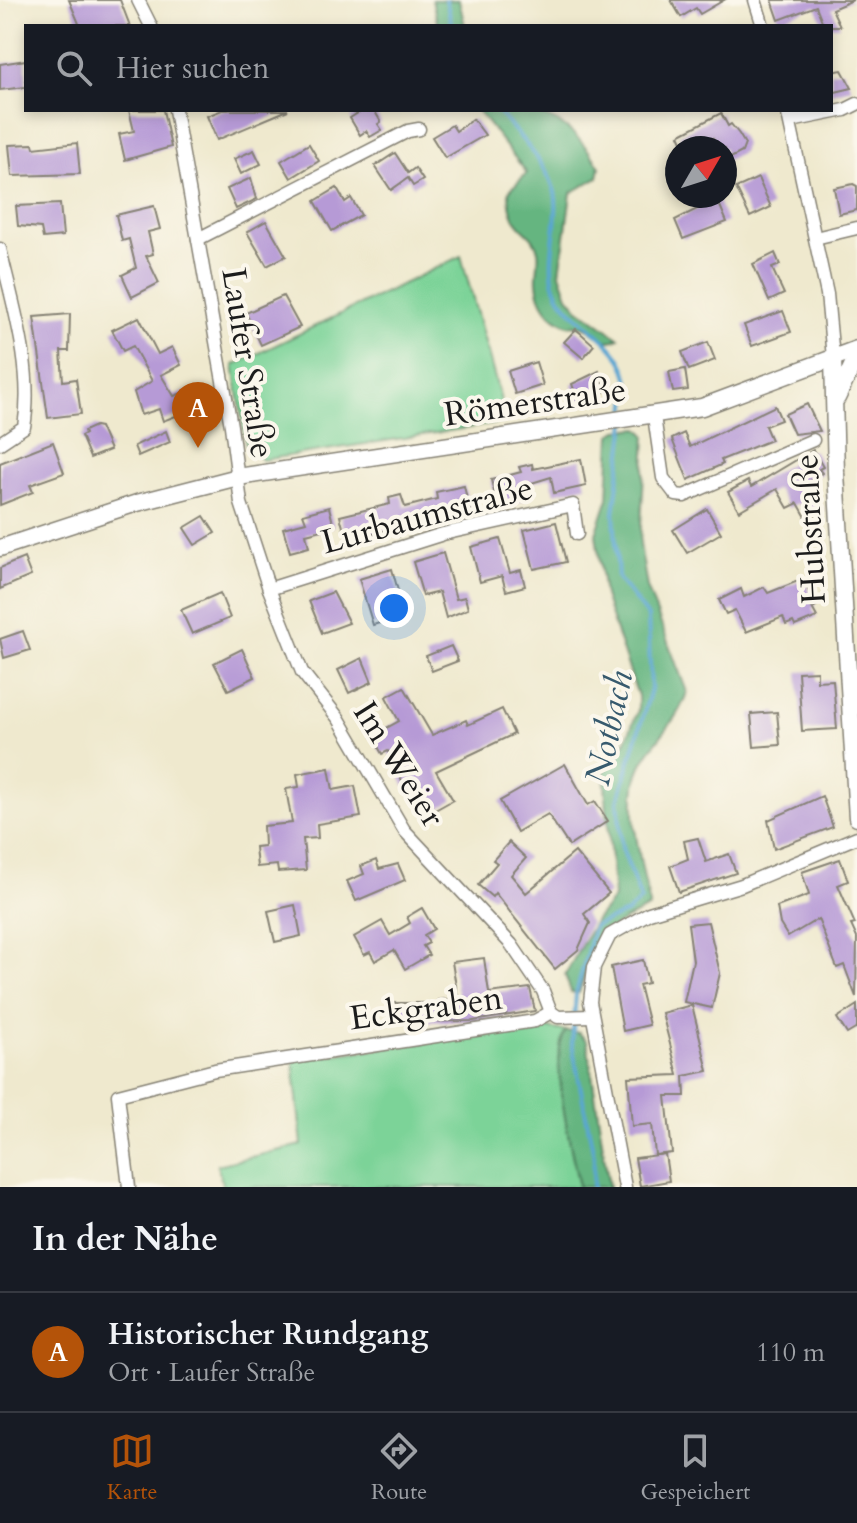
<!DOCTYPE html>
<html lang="de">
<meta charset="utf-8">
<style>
body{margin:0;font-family:Cardo,serif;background:#20242c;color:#f1f3f6}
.compass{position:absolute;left:665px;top:136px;width:72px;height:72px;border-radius:50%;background:#171b24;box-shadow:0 4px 12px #0003;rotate:51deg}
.you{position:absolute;left:394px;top:608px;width:28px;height:28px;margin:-20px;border:6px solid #fff;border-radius:50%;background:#1a73e8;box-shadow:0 0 0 12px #1a73e833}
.badge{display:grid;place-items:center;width:52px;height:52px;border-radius:50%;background:#b45309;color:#fff;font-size:26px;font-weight:700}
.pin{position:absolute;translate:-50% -66px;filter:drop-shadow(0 2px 4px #0008)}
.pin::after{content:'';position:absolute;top:42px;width:28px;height:24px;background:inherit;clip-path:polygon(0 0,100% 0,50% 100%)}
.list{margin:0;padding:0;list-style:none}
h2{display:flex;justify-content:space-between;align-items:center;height:104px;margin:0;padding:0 32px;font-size:34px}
h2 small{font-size:26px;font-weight:400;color:#9ea1a6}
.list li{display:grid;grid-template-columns:52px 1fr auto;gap:24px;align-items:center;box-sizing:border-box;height:120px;padding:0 32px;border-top:2px solid #363941}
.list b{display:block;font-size:30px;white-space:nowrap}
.list p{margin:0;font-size:26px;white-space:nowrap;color:#9ea1a6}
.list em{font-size:26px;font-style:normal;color:#9ea1a6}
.icon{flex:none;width:44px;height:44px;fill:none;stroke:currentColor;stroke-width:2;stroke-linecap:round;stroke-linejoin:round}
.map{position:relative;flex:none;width:857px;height:1187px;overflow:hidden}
.search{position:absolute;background:#171b24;box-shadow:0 4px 12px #0003;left:24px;right:24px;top:24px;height:88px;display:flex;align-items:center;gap:20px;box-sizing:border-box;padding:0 28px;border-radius:0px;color:#9ea1a6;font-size:30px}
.sheet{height:224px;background:#171b24}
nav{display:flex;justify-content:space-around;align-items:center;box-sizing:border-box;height:112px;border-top:2px solid #363941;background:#171b24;font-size:22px;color:#9ea1a6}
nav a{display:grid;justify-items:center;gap:4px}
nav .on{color:#b45309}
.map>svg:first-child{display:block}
.green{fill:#7cd398;stroke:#4c785a;stroke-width:2}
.forest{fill:#65b580;stroke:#40684e;stroke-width:2}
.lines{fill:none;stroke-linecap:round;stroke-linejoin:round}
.stream{stroke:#59a6d2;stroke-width:4}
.building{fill:#b69ad6}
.street-casing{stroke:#868275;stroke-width:15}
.secondary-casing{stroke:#868275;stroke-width:19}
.street{stroke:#fff;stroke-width:12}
.secondary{stroke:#fff;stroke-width:16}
.labels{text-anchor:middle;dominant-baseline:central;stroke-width:8;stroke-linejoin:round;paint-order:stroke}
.street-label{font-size:34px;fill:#1c1c1c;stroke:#fbf7ec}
.water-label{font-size:36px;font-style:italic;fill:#375a6e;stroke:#fbf7ec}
</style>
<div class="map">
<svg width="857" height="1187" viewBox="0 0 857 1187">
<rect width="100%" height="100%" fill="#fbf7ec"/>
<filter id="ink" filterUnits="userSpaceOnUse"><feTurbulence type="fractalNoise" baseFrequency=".0125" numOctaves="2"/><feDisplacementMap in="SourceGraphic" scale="16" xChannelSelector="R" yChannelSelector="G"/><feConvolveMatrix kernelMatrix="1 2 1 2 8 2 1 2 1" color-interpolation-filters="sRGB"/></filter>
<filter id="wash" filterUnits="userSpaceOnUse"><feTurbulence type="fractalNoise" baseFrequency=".006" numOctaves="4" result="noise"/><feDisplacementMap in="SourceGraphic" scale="32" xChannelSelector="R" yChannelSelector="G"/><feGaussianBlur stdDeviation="1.8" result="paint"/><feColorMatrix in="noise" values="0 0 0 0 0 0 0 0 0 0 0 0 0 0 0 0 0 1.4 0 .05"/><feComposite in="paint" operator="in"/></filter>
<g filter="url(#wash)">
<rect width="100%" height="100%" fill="#efe9ce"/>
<g class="green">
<polygon points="461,256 507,422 262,460 246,446 234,365"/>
<path d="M541,1027L566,1031C547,1055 573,1154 579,1187H223L217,1165L302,1145L293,1060Z"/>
</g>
<g class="forest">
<polygon points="432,0 459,0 465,26 438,26"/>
<path d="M477,110C539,110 565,112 600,167L598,177L571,193L560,273L568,296L578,308L619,338C604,347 600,333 587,328C582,325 574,326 568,325C550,318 538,302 537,282C536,272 540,260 538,251C533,226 509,233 509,191L527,173Z"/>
<path d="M639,428L646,435L640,544L647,587L687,692C678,722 654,739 641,766C623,803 643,868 650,907C598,932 596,939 579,993L571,992L565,975L595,921L614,898L604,773L625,743L638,710V696L604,596L596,534L608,498L611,435L618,430Z"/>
<path d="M566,1031L579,1033L587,1041L609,1187H579C573,1154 547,1055 566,1031Z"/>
</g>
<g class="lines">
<g class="stream">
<polyline points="446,0 452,26"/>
<path d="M496,110C514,130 546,163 554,189C562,211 545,261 555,287C568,322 617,335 628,377C630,387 627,403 626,413"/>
<polyline points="593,1187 594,1156 572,1044 576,994 594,926 626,913 641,900 622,848 618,801 651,689 648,617 618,578 614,513 626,422"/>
</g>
</g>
<g id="blocks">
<g class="building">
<polygon points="69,0 120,0 130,26 80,26"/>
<polygon points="671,0 724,0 700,14 696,8 681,17"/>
<polygon points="772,0 853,0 832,9 840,26 824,26 816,6 779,20"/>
<polygon points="26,60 26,87 0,90 0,64"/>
<polygon points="842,70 852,88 831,93 831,72"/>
<polygon points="129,110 163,110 171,147 125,160 119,134 134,131"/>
<polygon points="222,110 288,110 217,140 207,116"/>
<polygon points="363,110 374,110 381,122 378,124 382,130 370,137 366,131 360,135 350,118"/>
<polygon points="721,113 728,126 731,124 739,134 745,144 742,152 725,161 725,148 717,148 713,138 685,148 679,135"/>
<polygon points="473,119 485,135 445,158 432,137 452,125 456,131"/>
<polygon points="77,143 80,174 12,176 9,145 33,144 34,148"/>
<polygon points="309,144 319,161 291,178 281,161"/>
<polygon points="254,150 261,164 241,174 234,159"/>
<polygon points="395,153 408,173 415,168 423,180 413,186 408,178 391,190 375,166"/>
<polygon points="251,178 257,199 236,209 227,189"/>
<polygon points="758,178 771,207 750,217 736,188"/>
<polygon points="853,184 857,186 857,210 839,214 834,188"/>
<polygon points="337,188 345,202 351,198 361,215 332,231 315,201"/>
<polygon points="717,199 727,222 683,239 675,220"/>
<polygon points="60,204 63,236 43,238 41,228 18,226 16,206"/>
<polygon points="154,206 160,229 148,232 153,254 146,256 159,283 132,297 122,275 136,268 129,239 122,241 116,215"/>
<polygon points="266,221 286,256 267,266 247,232"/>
<polygon points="775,253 780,265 772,268 784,294 769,301 753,264"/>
<polygon points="283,296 300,327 261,345 246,313"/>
<polygon points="783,311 791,332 752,346 744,325"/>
<polygon points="70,314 69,351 61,351 63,381 76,379 81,414 48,418 34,317"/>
<polygon points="139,317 158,354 172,347 181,365 161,375 174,396 188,391 194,409 163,421 159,409 141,415 134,392 152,381 133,346 123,351 112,330"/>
<polygon points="576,329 594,345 583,358 564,342"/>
<polygon points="708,342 715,360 689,370 682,352"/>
<polygon points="536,362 543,385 515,394 508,371"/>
<polygon points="685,369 688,390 673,392 669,372"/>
<polygon points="599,371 606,391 578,401 572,384"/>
<polygon points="807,404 820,431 794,434 785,414"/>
<polygon points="775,406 781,420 765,426 771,440 721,460 723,464 688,480 672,439 684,433 690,447"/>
<polygon points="95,426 100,427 110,450 90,458 81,436 85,434 84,431"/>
<polygon points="166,431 170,442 138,456 134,446"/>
<polygon points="53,442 64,473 30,485 33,492 0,505 0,463"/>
<polygon points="813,450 823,467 819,469 822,473 808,482 824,510 807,519 798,503 788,508 777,489 739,511 728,492 748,481 751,487"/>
<polygon points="581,459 586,486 554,493 551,477 525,485 528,499 498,507 491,480 521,472 519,467 532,464 533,469"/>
<polygon points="464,486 470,512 442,518 440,512 408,520 399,536 396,527 347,542 340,516 390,504 389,498 401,495 405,507 437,499 436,492"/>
<polygon points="329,507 334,527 306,534 309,547 290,552 283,528 306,522 303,514"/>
<polygon points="707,509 721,533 687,553 673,530"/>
<polygon points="204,516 215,533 195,545 184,528"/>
<polygon points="556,522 566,562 534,569 524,530"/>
<polygon points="500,539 510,573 521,570 525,586 506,591 502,576 480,582 471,547"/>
<polygon points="443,553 456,599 465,597 468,609 446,618 439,592 423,596 413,562"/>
<polygon points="24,558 31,576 0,589 0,568"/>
<polygon points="392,569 402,605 381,611 383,622 373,625 359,579"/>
<polygon points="803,579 816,606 812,608 817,617 795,626 793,622 786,625 783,617 746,632 735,610 726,614 719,600 741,589 744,597 764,587 768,593"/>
<polygon points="333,592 349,623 322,633 309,601"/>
<polygon points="220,593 230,618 192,634 181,610"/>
<polygon points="23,631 30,650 4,658 0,639"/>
<polygon points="451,646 458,661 432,671 426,656"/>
<polygon points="242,649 255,677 228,690 214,663"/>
<polygon points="362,658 372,682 349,693 338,670"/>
<polygon points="817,671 817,681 833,680 837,729 802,731 798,672"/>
<polygon points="404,687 432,735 466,720 468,725 502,709 514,734 436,771 453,800 428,814 411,784 405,787 388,751 382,754 372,736 399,721 386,697"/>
<polygon points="777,712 780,745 754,747 751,714"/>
<polygon points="565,764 588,805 595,801 608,821 569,846 548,814 517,832 500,801"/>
<polygon points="329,768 333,790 355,786 361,817 317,824 318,838 303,839 306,870 278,872 277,865 257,867 255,847 264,846 263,826 292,823 286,789 299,787 297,774"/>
<polygon points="822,796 833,827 774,849 768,820"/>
<polygon points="698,838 706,862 729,854 736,873 679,892 670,866 688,859 684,841"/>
<polygon points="509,842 526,858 511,875 526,893 575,852 609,893 584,914 590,923 578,950 555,969 495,893 492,897 478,885 497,863 493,860"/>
<polygon points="840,859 848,881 838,885 855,924 851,925 857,938 856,997 844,965 837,968 818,919 788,937 780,924 777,907 809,895 802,872"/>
<polygon points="376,860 379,869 398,864 405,880 356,901 347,881 364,874 361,866"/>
<polygon points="295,905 301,936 275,942 268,911"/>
<polygon points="422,908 434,929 424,935 429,943 423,946 429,955 405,969 394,950 375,961 370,952 364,955 354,937 382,921 390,935 410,923 407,917"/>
<polygon points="708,922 720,973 712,1008 684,1002 693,961 688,924"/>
<polygon points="484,958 489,993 530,988 535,1011 473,1021 392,1022 392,1003 438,1003 438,1000 458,998 452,962"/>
<polygon points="643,960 648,983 639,985 649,1025 623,1031 611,967"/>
<polygon points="692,1005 708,1071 684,1076 685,1096 666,1096 672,1153 655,1155 652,1124 632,1126 628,1077 678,1075 662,1013"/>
<polygon points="857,1005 857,1028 847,1034 837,1018"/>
<polygon points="665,1154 669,1181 640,1186 635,1158"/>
</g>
</g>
</g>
<g filter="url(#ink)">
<use href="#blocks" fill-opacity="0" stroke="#868275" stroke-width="2"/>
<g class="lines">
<defs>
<g id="street">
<polyline points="138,0 151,26"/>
<polyline points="755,0 763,26"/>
<polyline points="175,110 231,426 241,503 269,589 302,672 339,719 404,830 511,944 543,991 551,1012 558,1017 591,1016"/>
<polyline points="787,110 827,294 833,358"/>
<polyline points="791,121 845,110 857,104"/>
<polyline points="815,238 857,228"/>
<polyline points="198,239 408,131 419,129"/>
<path d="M0,249C13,305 34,370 24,427L0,443"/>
<polyline points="654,416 663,478 676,495 684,496 813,440"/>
<polyline points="269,589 443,534 573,505 577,534"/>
<polyline points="129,1187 118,1095 215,1070 535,1021 551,1012"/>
<polyline points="625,1187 590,1002 594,967 610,935 649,913 742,885 857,837"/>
</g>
<g id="secondary">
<polyline points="833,358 836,473 857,818"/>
<polyline points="837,398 857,356"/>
<polyline points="0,548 137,503 238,477 702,407 857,349"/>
</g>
</defs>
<use href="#street" class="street-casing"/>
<use href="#secondary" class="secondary-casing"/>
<use href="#street" class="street"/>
<use href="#secondary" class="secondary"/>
</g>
</g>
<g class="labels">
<g class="street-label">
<text transform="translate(248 363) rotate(81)">Laufer Straße</text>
<text transform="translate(535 402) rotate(-8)">Römerstraße</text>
<text transform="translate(427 515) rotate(-15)">Lurbaumstraße</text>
<text transform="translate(810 529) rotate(-93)">Hubstraße</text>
<text transform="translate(399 764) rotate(58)">Im Weier</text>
<text transform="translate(426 1008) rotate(-8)">Eckgraben</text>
</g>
<g class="water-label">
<text transform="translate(609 728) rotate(-78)">Notbach</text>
</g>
</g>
</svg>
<svg class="compass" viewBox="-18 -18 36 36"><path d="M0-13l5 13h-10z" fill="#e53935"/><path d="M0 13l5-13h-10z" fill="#9ea1a6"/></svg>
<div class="you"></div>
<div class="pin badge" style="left:198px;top:448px">A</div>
<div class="search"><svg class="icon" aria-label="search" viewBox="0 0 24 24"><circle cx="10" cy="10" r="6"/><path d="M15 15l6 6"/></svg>Hier suchen</div>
</div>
<section class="sheet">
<h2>In der Nähe<small></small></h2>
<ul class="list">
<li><span class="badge">A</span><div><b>Historischer Rundgang</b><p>Ort · Laufer Straße</p></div><em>110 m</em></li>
</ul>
</section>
<nav>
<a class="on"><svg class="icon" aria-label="map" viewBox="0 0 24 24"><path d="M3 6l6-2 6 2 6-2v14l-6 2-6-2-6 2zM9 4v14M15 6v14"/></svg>Karte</a>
<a><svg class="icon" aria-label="directions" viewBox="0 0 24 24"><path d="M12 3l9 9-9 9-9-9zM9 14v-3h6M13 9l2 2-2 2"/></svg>Route</a>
<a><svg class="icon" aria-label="saved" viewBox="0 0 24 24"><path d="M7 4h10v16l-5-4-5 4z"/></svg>Gespeichert</a>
</nav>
